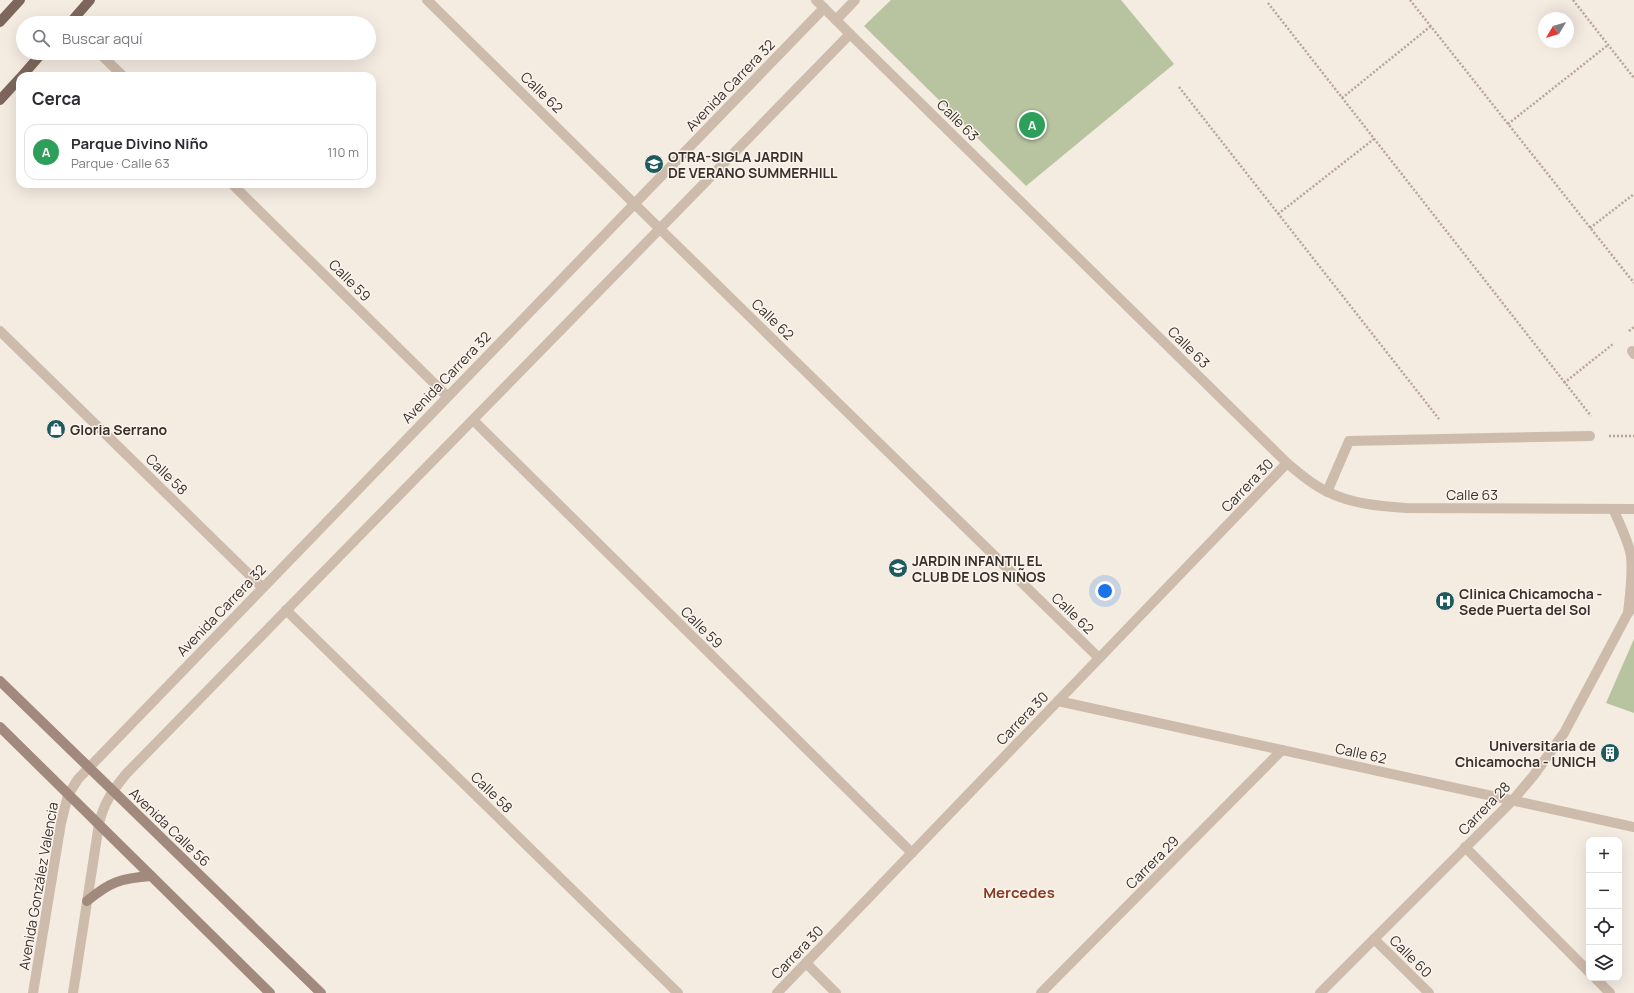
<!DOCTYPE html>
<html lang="es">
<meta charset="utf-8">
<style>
body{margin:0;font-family:Manrope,sans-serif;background:#f7f7f7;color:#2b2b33}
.controls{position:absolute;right:12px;bottom:12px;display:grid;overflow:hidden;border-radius:8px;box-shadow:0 4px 16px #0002}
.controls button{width:36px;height:36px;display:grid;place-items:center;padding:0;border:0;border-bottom:1px solid #e1e1e2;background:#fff;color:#2b2b33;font:20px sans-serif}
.compass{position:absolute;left:1538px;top:12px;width:36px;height:36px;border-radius:50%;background:#fff;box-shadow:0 4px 16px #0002;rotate:232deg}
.you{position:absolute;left:1105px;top:591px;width:14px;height:14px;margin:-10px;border:3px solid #fff;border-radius:50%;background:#1a73e8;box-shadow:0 0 0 6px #1a73e833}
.badge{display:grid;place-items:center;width:26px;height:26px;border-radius:50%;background:#d93025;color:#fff;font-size:13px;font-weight:700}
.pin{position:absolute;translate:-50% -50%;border:2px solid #fff;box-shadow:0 1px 4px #0006}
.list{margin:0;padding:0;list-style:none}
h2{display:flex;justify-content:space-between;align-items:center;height:52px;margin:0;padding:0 16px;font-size:17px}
h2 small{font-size:13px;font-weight:400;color:#7c7c81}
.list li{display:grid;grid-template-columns:26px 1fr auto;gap:12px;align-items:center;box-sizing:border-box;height:56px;margin:0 8px 8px;padding:0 8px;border:1px solid #e1e1e2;border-radius:12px}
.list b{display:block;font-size:15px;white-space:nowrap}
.list p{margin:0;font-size:13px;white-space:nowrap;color:#7c7c81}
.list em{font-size:13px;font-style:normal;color:#7c7c81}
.icon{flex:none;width:22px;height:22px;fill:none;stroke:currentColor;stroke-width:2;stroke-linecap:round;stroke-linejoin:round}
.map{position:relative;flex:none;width:1634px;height:993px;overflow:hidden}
.search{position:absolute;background:#fff;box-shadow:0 4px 16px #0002;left:16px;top:16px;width:360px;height:44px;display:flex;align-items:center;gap:10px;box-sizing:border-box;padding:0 14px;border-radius:22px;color:#7c7c81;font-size:15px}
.panel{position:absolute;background:#fff;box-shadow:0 4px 16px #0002;left:16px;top:72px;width:360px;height:116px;border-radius:12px}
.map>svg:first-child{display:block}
.green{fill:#b8c4a0}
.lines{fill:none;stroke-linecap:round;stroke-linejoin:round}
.path{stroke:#b9a596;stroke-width:2.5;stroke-dasharray:2 2;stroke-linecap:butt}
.service{stroke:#cdbbac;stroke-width:10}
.minor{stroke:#cdbbac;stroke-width:10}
.tertiary{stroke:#cdbbac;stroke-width:10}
.secondary{stroke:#a18a7d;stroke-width:10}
.primary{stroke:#7d675c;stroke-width:10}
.labels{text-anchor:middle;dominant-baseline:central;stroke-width:3;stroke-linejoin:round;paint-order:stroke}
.street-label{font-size:14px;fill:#3b302b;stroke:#fbf5ee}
.poi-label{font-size:14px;font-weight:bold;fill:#3b302b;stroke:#fbf5ee;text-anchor:start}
.neighbourhood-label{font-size:15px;font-weight:bold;fill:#8c3b22;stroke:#fbf5ee}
</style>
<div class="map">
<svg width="1634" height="993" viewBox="0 0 1634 993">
<rect width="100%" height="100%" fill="#f4ebe1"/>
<g class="green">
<polygon points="891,0 1121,0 1174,64 1026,186 864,26"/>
<polygon points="1634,639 1634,713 1606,703"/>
</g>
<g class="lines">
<g class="path">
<polyline points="1410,0 1634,283"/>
<polyline points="1573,0 1634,78"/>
<polyline points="1268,3 1591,416"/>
<polyline points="1179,87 1439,419"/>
<polyline points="1342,98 1431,26"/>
<polyline points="1508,124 1608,45"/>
<polyline points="1278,214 1374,139"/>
<polyline points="1590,228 1634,194"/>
<polyline points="1629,331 1634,327"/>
<polyline points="1564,383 1613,344"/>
<polyline points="1609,436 1634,436"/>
</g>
<g class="service">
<polyline points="1632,351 1634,354"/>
<polyline points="1327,492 1349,441 1590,436"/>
<polyline points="1465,847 1589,972"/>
<polyline points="1595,978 1610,993"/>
</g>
<g class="minor">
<polyline points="836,20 855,0"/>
<path d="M850,34L1287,463C1300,474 1313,485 1328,492C1352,504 1379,506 1406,508L1634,509"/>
<polyline points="99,53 123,76"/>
<polyline points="232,184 447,396"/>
<polyline points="660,229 1099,658"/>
<polyline points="0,331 262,587"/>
<polyline points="473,420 912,853"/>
<path d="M1613,509C1620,524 1628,540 1631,556C1633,575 1630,594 1628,613"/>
<polyline points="286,610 678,993"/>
<polyline points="1058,701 1634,827"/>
<polyline points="1374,939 1429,993"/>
<polyline points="806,963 836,993"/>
<polyline points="777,993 1287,463"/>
<polyline points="1041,993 1282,750"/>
<polyline points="1320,993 1513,800 1534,775 1564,733 1628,613 1634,605"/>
</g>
<g class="tertiary">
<polyline points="427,0 660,229"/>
<polyline points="33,993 61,823 68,795 78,779 824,8"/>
<path d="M73,993L99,824C103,804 113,790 126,774L641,248L850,34L816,0"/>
</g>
<g class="secondary">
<polyline points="0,681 321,993"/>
<polyline points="0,727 270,993"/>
<path d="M87,901C110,882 121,878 151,876"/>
</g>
<g class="primary">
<polyline points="0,22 20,0"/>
<polyline points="70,23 90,0"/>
<polyline points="22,76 42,53"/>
<polyline points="0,100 20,78"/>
</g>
</g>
<defs>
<symbol id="school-disc" viewBox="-11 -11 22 22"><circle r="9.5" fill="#1f5a5e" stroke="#fbf5ee"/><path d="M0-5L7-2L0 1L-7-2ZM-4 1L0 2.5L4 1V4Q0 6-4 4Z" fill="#fff"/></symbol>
<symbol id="shop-disc" viewBox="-11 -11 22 22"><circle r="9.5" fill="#1f5a5e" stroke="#fbf5ee"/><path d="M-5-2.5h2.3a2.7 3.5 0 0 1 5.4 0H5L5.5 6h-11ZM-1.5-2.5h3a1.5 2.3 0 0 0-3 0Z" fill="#fff"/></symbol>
<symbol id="hospital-disc" viewBox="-11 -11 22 22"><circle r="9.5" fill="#1f5a5e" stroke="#fbf5ee"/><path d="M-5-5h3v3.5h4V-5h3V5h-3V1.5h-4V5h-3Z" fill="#fff"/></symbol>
<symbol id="building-disc" viewBox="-11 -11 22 22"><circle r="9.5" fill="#1f5a5e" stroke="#fbf5ee"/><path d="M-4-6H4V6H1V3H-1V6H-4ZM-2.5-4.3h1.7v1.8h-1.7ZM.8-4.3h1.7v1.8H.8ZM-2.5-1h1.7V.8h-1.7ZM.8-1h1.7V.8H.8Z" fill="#fff"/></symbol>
</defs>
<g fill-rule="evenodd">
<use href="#school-disc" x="643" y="153" width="22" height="22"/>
<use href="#shop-disc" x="45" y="418" width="22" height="22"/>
<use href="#school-disc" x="887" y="557" width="22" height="22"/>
<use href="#hospital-disc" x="1434" y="590" width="22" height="22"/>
<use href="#building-disc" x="1599" y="742" width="22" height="22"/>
</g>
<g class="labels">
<g class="street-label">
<text transform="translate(730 85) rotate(-46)">Avenida Carrera 32</text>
<text transform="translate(542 92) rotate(44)">Calle 62</text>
<text transform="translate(958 120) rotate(45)">Calle 63</text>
<text transform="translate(350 280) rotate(45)">Calle 59</text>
<text transform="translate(773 319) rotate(44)">Calle 62</text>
<text transform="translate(1189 347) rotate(45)">Calle 63</text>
<text transform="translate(446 377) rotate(-46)">Avenida Carrera 32</text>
<text transform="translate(167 474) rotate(44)">Calle 58</text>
<text transform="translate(1247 485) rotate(-46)">Carrera 30</text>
<text x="1472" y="494">Calle 63</text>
<text transform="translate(221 610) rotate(-46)">Avenida Carrera 32</text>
<text transform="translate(1073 613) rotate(44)">Calle 62</text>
<text transform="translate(702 627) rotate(45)">Calle 59</text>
<text transform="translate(1022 718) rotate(-46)">Carrera 30</text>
<text transform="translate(1361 753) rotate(12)">Calle 62</text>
<text transform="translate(492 792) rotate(44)">Calle 58</text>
<text transform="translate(1484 808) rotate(-46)">Carrera 28</text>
<text transform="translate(170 827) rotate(44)">Avenida Calle 56</text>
<text transform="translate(1152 862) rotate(-45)">Carrera 29</text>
<text transform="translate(38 886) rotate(-80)">Avenida González Valencia</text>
<text transform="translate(797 952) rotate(-46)">Carrera 30</text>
<text transform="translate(1411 956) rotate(45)">Calle 60</text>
</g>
<g class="poi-label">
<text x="668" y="156">OTRA-SIGLA JARDIN<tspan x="668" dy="16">DE VERANO SUMMERHILL</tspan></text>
<text x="70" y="429">Gloria Serrano</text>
<text x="912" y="560">JARDIN INFANTIL EL<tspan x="912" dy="16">CLUB DE LOS NIÑOS</tspan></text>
<text x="1459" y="593">Clinica Chicamocha -<tspan x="1459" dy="16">Sede Puerta del Sol</tspan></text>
<text x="1596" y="745" text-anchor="end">Universitaria de<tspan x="1596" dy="16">Chicamocha - UNICH</tspan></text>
</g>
<g class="neighbourhood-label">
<text x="1019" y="892">Mercedes</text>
</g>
</g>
</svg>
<div class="controls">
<button>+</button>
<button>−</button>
<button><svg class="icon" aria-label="locate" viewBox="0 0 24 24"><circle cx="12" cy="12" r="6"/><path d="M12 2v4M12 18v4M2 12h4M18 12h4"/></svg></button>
<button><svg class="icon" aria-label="layers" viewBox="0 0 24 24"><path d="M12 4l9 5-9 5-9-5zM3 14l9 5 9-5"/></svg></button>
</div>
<svg class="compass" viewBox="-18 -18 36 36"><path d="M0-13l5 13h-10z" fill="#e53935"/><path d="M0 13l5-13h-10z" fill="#7c7c81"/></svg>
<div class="you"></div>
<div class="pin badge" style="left:1032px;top:125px;background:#2e9e5b">A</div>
<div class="search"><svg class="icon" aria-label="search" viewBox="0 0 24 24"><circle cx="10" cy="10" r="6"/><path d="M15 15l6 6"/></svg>Buscar aquí</div>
<section class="panel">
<h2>Cerca<small></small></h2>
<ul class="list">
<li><span class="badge" style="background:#2e9e5b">A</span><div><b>Parque Divino Niño</b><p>Parque · Calle 63</p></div><em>110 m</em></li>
</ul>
</section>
</div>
